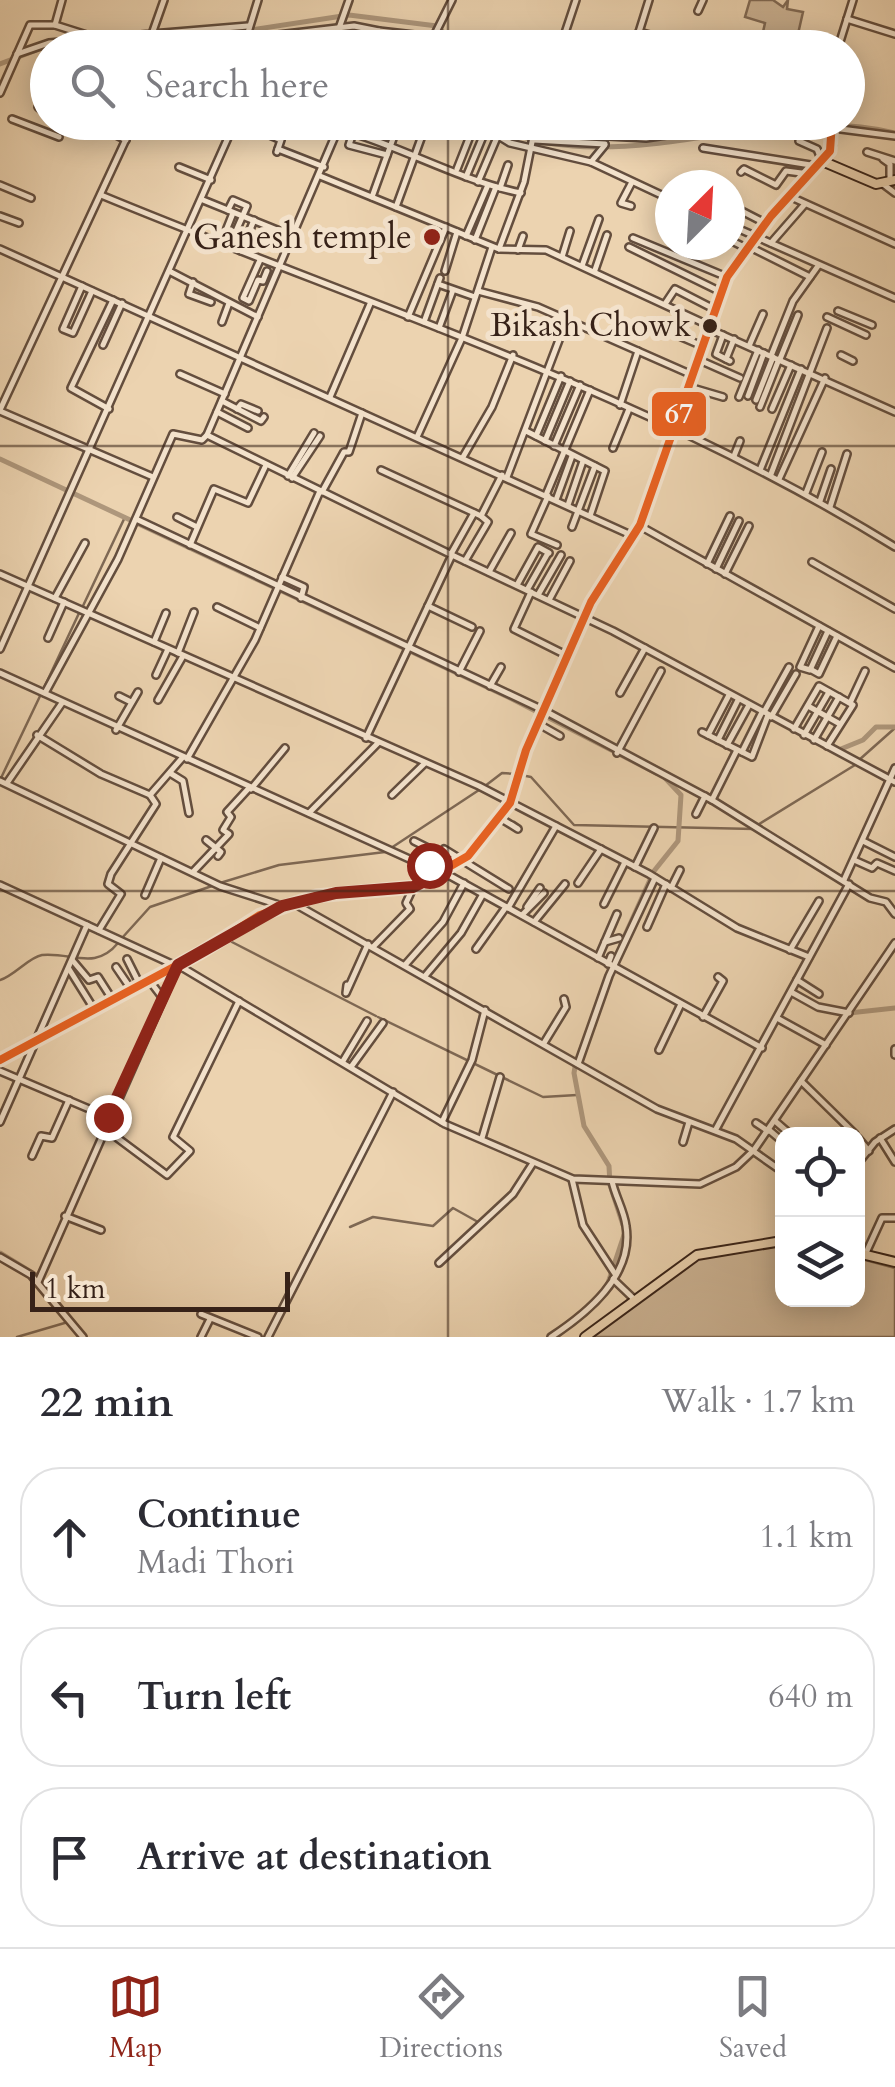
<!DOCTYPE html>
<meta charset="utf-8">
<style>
body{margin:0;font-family:Cardo,serif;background:#f7f7f7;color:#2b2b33}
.controls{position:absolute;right:30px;bottom:30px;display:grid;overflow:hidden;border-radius:20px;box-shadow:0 5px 25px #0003}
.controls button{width:90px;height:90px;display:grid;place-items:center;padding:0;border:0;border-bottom:2px solid #e1e1e2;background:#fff;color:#2b2b33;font:50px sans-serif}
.compass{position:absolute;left:655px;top:170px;width:90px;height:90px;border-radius:50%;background:#fff;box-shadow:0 5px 25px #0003;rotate:24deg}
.scale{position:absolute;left:30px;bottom:25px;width:260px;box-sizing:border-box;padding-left:10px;border:5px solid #372218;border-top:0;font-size:28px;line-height:35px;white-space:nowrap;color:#372218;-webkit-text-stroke:8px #f3e2cc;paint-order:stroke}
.stop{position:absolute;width:30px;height:30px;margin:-22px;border:8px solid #8f2418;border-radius:50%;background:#fff}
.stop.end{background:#8f2418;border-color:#fff;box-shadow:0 2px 10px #0008}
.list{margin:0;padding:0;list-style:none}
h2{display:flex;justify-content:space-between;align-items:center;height:130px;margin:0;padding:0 40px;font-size:42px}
h2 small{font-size:32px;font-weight:400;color:#7c7c81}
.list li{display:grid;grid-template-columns:65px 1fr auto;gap:30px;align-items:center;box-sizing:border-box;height:140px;margin:0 20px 20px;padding:0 20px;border:2px solid #e1e1e2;border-radius:40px}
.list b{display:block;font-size:38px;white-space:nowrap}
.list p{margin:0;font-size:32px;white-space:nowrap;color:#7c7c81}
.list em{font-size:32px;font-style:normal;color:#7c7c81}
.icon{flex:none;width:55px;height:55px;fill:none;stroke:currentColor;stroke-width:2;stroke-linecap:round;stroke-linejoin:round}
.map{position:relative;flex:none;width:895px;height:1337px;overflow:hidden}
.search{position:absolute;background:#fff;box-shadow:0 5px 25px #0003;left:30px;right:30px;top:30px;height:110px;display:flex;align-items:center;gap:25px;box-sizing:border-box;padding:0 35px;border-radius:55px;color:#7c7c81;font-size:38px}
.sheet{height:610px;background:#fff}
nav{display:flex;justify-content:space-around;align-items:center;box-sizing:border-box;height:140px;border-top:2px solid #e1e1e2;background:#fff;font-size:28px;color:#7c7c81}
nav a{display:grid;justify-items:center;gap:5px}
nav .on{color:#8f2418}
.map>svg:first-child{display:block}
.green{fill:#cdb596;stroke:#826c57;stroke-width:2.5}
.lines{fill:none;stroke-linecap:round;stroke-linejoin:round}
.stream{stroke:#7e6854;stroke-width:2.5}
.canal{stroke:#ae977c;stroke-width:5}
.minor-casing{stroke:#644e3e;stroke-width:10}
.major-casing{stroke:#372218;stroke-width:12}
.minor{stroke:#f3e2cc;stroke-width:5}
.major{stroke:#ecd3b0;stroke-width:8}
.bus-1-casing{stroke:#f3e2cc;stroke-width:15}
.bus-1{stroke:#e96222;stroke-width:8}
.route{stroke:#8f2418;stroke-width:12}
.grid{fill:none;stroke:#372218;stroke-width:2.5;stroke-opacity:0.55}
.poi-dot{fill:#8f2418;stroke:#f3e2cc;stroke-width:4}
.bus-dot{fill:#372218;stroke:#f3e2cc;stroke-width:4}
.labels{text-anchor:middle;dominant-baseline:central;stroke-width:10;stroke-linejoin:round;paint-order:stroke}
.bus-label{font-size:32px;fill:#372218;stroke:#f3e2cc;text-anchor:end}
.poi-label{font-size:35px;fill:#372218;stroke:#f3e2cc;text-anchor:end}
.line-badge{stroke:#f3e2cc;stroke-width:4}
.badge-label{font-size:28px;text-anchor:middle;font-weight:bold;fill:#fff}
</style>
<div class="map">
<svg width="895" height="1337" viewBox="0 0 895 1337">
<rect width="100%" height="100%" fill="#ecd3b0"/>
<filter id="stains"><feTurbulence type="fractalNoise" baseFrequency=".002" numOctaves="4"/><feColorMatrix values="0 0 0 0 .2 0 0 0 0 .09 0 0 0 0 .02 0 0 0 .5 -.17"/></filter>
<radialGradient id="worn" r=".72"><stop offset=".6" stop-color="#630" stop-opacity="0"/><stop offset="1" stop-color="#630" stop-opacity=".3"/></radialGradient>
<g class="green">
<polygon points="750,0 773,0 783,7 788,0 787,9 803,12 795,47 777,47 781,38 763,32 765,23 745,17"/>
<polygon points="782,1242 782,1300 858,1300 858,1258 895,1268 895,1337 588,1337 702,1256"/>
</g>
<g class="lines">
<g class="stream">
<polyline points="82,608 125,517"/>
<polyline points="43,690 80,611"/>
<polyline points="859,760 895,728"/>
<polyline points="521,775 531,777 574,825 754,829"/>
<polyline points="1,778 41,694"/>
<polyline points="485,786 502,773 516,774"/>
<polyline points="756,826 855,765"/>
<polyline points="220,883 279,865 385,852 479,790"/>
<polyline points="122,938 150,907 212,886"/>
<polyline points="228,940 376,1016"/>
<path d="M0,980C14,976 29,957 42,955C72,952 95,971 118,943"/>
<polyline points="378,1017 543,1097 577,1095"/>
<polyline points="350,1227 373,1217 433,1226 453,1208 478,1222"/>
<polyline points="17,1337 68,1322"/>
</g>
<g class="canal">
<polyline points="0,64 47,46 251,30 349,15 437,26 448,37 449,48"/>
<path d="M485,122C615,188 759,99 895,133"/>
<polyline points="0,459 508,697 656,773"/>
<polyline points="836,751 863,740 876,727 895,727"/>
<polyline points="621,944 654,871 678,841 681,795 665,778"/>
<polyline points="849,1013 895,1008"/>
<polyline points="576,1061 574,1073 584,1126 609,1166 610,1185 623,1225"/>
<polyline points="0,1253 36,1275 68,1316"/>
<polyline points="607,1286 624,1235"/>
</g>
<defs>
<g id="minor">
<polyline points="698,11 703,0"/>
<polyline points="847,19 895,34"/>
<polyline points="55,25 62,0"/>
<polyline points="639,32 669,40 672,48"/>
<polyline points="152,34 248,26"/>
<polyline points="433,38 452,0"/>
<polyline points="246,39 258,0"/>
<polyline points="168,48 354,26 379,31"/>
<polyline points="268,48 272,38"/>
<polyline points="332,48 349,0"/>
<polyline points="373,48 379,31 432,37 442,48"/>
<polyline points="560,48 576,0"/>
<polyline points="634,48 649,0"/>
<polyline points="838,48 853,0"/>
<polyline points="17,54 49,43 152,34 164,0"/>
<polyline points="0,93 30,25 55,25 93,37"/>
<polyline points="38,107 48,115"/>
<polyline points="12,119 59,137"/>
<polyline points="59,122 62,130"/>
<polyline points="91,122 126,140"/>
<polyline points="239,122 281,140 277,152"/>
<polyline points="341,122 207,435 452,555 366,738"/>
<polyline points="476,122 510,143 591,162 670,199"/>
<polyline points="833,128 895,136"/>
<polyline points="608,136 646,138 754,122"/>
<polyline points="534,140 605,144"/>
<polyline points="799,141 817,149 822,161 833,144 832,122"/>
<polyline points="703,148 817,166"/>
<polyline points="278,149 324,167"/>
<polyline points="867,152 895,161"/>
<path d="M387,155L349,145L353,133C410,151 463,181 521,193"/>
<polyline points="883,159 890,164 890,180"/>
<polyline points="591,162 605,145"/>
<polyline points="179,167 211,180"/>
<polyline points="457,169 472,131 483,134"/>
<polyline points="741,172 744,169 776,185 786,171 809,174"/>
<polyline points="320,176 499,249 546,250 708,325"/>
<polyline points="466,177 486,129"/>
<polyline points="478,182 498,135"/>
<polyline points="883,184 895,193"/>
<polyline points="0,185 31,198"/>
<polyline points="500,188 508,165"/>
<path d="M101,195C369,306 647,393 895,547"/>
<polyline points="789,196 895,244"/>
<polyline points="372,197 399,122"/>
<polyline points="203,200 292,236"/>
<polyline points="730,205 765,223"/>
<polyline points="631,206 621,203 632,182"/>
<polyline points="396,207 427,122"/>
<polyline points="228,210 233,200 247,206 229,247"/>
<polyline points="0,216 19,223"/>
<polyline points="730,225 895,298"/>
<polyline points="466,236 488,185"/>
<polyline points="633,238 727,277"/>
<polyline points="475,240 496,187"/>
<polyline points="730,240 746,248"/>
<polyline points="221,243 233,213"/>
<polyline points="771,243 805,204"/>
<polyline points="629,247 721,292"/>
<polyline points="750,247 810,277"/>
<polyline points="0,249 633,536"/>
<polyline points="499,249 524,182 536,122"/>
<polyline points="518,250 523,236"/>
<polyline points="241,251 254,220"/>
<polyline points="562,257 570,231"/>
<polyline points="260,260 243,298 249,301 258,280 263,281 267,271"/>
<polyline points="582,266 599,219"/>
<polyline points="595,270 607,235"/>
<polyline points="445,271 457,232"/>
<polyline points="171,272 258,317"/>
<polyline points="193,282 189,294 211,302"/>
<polyline points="438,284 475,297"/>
<polyline points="82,286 63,329 73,333 92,291"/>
<polyline points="478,291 538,307 690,374"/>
<polyline points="665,304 675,289 714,309"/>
<polyline points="838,311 872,325"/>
<polyline points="408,317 446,227"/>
<polyline points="827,317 866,335"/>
<polyline points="222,322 229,303"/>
<polyline points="424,322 440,278"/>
<polyline points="651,324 700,345"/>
<polyline points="439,328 453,290"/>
<polyline points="707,328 895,412"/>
<polyline points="723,335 716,354 730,361"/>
<polyline points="103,345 122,303"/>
<polyline points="749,346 763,314"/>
<polyline points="841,355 853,361"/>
<polyline points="771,356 793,301 818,266"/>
<polyline points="697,359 740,378"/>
<polyline points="726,359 734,339"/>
<polyline points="780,359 798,315"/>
<polyline points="180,374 225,394"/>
<polyline points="689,387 723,397"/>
<polyline points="748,396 764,353"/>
<polyline points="330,397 370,304"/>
<polyline points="739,397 758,350"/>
<polyline points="756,400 773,357"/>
<polyline points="222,401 261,421 264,417"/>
<polyline points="620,405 638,351"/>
<polyline points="760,407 779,359"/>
<polyline points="109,409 71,388 113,300"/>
<polyline points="237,409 241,404 258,411"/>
<polyline points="772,409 791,365"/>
<polyline points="0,410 134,122"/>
<polyline points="0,411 153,477"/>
<polyline points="217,412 248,428"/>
<polyline points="526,431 605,471 590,516"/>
<polyline points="536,436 561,376"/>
<polyline points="417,437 462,338 492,247"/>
<polyline points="545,441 570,381"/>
<polyline points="554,446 580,385"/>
<polyline points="613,448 629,409"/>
<polyline points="734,456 740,441"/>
<polyline points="463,457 492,407 513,355"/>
<polyline points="381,470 481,516"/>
<polyline points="760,470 801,369"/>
<polyline points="771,474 827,328"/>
<polyline points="288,476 314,433"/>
<polyline points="507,477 567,319"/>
<polyline points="292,478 320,436"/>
<polyline points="779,479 825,378"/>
<polyline points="322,492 344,452 349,452 362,413"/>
<polyline points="806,493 822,452"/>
<polyline points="546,495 590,390"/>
<polyline points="548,496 531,534 557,545"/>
<polyline points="556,500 572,456"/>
<polyline points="820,501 831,469"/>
<polyline points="568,505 583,461"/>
<polyline points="830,507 847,454"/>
<polyline points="177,517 197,527"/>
<polyline points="136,519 543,710 712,800 870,898 886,902 895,914"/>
<polyline points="640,526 895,668"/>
<polyline points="572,527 595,466"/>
<polyline points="190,545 214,489 248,503 266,465"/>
<polyline points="451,554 474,513"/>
<polyline points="452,555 613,631 895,782"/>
<polyline points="465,561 488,522 481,516 502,475"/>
<polyline points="812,562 895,609"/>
<polyline points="707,564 730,516"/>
<polyline points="716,569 739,521"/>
<polyline points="489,572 511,533"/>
<polyline points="0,574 479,786 649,874 737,928 809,957"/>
<polyline points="725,574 749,526"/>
<polyline points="282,577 304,587 301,598"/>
<polyline points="517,585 538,547 549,553"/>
<polyline points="527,590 548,553"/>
<polyline points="531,592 514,629 566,655"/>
<polyline points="538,595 561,555"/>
<polyline points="55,598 85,543"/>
<polyline points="549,600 570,561"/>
<polyline points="428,606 472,627"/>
<polyline points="217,607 260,628"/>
<polyline points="819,626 800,667 810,670 828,631"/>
<polyline points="48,638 64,602"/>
<polyline points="154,642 166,613"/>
<polyline points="0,649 235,122"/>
<polyline points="178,653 194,612"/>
<polyline points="810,669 819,674 837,636"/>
<polyline points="459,672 480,631"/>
<polyline points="0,673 438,872"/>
<polyline points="156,675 168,649"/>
<polyline points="490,686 501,667"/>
<polyline points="45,693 118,559 173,434 202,440 207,435"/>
<polyline points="620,693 645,648"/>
<polyline points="119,696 131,702"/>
<polyline points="158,700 183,656"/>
<polyline points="850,703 865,671"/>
<polyline points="808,706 840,724"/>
<polyline points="764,712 789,667"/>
<polyline points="771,717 796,674"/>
<polyline points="537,723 560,736"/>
<polyline points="794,729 819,686 853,705 827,746"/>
<polyline points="116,730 138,692"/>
<polyline points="702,732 752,757 768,715"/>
<polyline points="37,735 101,774 150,795"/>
<polyline points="708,735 729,695"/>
<polyline points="804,735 829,692"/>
<polyline points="718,740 738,700"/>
<polyline points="814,740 839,697"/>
<polyline points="727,745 749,705"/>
<polyline points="742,752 762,712"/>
<polyline points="617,753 661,671"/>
<polyline points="187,759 255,640 320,491"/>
<polyline points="170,773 183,781 189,813"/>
<polyline points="0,781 220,886 282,906"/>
<polyline points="7,783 62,703"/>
<polyline points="251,789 285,748"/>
<polyline points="392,795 425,763"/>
<polyline points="712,800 737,750"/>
<polyline points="309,813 378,743"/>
<polyline points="696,814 705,796"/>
<polyline points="500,818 518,829 512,825"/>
<polyline points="206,840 221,852 218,856"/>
<polyline points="414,841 440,854 444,849 509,889"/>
<polyline points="863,841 895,857"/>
<polyline points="854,860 872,868 877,863 895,871"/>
<polyline points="635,867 654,828"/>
<polyline points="193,872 229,834 223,830 231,817 227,812 249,788"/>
<polyline points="443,872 762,1048"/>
<polyline points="844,880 895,768"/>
<polyline points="578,883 601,849"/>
<polyline points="0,885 174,965"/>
<polyline points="671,888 680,870"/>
<polyline points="145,895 161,858"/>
<polyline points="295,904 657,1109 736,1139 780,1170 782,1197"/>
<polyline points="604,904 625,862"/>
<polyline points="527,907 540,888"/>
<polyline points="508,908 556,826"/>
<polyline points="522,915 544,893"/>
<polyline points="534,922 565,884"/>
<polyline points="647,927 666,884"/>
<polyline points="99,930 121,894 108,884 111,874 156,804 150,795 183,757"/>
<polyline points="605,942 619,938"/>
<polyline points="373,947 410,909 406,903 413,888"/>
<polyline points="476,949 506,907"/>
<polyline points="790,950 819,901"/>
<polyline points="598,958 617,914"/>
<polyline points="127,959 140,985"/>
<polyline points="73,961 89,980 98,977 112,999"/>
<polyline points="608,964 611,956"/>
<polyline points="405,965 443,922 464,883"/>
<polyline points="116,967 131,989"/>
<polyline points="69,969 94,1009"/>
<polyline points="425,976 461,933 483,894"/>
<polyline points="149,980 162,997"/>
<polyline points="797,980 819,994"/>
<polyline points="347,985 346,993 368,944"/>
<polyline points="791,992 818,1007 849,1013"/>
<polyline points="703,1017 723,981 718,977"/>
<polyline points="777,1018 826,1045"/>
<polyline points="544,1043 566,1007 564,999"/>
<polyline points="895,1049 895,1055"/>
<polyline points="659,1050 681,1004"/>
<polyline points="343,1061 367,1021"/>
<polyline points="578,1064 609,976 655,878"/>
<polyline points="351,1067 383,1023"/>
<polyline points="0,1071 108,1117"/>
<polyline points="801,1081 855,1134"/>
<polyline points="775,1121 790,1134"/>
<polyline points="0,1122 87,925"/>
<polyline points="442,1122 472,1060 485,1010"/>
<polyline points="756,1123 768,1131"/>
<polyline points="104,1128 167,1175 190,1151 173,1137 239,1001"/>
<polyline points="716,1129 849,884"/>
<polyline points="769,1130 782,1141"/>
<polyline points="482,1138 500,1077"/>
<polyline points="858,1138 869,1151"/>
<polyline points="880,1138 895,1162"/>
<polyline points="683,1142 689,1122"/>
<polyline points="32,1156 41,1136 52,1138 69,1100"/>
<polyline points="858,1163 875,1142 895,1129"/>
<polyline points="572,1179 583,1225 615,1274"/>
<polyline points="65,1216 101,1230"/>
<polyline points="865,1255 882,1218 895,1218"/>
<polyline points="0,1257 31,1275 83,1337"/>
<polyline points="439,1263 513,1194 533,1163"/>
<polyline points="613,1279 635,1300"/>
<polyline points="38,1282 178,965 445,1124 573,1179 700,1184 736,1167 754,1150 895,943"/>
<polyline points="201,1314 258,1337"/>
<polyline points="201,1337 210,1319"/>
<polyline points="268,1337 393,1092"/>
<path d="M551,1337C586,1314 634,1276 626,1226C624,1210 615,1196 612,1181"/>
</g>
<g id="major">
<polyline points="0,1060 200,953 260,915 316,896 414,887 468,856 510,803 526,750 591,602 640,525 727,277 771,216 822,161 876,184 895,180"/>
<polyline points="858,1253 895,1262"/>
<polyline points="585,1337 697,1255 782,1241"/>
</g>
</defs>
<use href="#minor" class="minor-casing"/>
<use href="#major" class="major-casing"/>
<use href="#minor" class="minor"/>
<use href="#major" class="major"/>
<defs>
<polyline id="bus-1" points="0,1060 200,953 260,915 316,896 414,887 468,856 510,803 526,750 591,602 640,525 727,277 771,216 830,151 832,122"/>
</defs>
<use href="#bus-1" class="bus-1-casing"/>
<use href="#bus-1" class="bus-1"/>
</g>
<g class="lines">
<polyline class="route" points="108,1117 178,965 282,906 336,893 413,887 441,873 429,865"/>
</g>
<path class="grid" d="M448,0V48M448,122V1337M0,446H895M0,891H895"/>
<circle class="poi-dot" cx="432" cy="237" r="10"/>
<circle class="bus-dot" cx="710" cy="326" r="9"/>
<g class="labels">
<g class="bus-label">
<text x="691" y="326">Bikash Chowk</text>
</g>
<g class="poi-label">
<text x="412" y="237">Ganesh temple</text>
</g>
</g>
<rect class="line-badge" x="650" y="390" width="58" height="48" rx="10" fill="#e96222"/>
<g class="badge-label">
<text x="679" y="423">67</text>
</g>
<rect width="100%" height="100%" filter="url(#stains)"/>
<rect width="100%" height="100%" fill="url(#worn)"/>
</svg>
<div class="controls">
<button><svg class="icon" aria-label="locate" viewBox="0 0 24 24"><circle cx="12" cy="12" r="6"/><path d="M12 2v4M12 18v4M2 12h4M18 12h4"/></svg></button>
<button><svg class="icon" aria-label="layers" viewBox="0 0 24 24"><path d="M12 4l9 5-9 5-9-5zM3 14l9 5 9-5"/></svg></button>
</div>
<svg class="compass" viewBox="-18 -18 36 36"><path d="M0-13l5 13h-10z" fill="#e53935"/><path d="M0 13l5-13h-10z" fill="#7c7c81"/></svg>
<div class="scale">1 km</div>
<div class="stop" style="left:429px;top:865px"></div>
<div class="stop end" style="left:108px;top:1117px"></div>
<div class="search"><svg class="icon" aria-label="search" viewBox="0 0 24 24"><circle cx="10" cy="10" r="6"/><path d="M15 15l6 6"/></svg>Search here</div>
</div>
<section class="sheet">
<h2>22 min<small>Walk · 1.7 km</small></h2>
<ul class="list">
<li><svg class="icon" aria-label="ahead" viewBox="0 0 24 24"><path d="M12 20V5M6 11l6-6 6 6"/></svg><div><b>Continue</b><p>Madi Thori</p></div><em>1.1 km</em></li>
<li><svg class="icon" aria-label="left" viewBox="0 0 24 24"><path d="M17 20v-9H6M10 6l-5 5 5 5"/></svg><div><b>Turn left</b></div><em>640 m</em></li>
<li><svg class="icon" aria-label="arrive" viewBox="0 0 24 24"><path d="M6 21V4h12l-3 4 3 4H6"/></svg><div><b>Arrive at destination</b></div></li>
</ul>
</section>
<nav>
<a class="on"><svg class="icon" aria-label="map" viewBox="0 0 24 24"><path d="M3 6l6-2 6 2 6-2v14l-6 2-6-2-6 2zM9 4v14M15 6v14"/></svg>Map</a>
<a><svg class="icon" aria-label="directions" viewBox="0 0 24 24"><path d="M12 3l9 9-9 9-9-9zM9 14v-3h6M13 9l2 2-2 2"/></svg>Directions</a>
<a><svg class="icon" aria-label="saved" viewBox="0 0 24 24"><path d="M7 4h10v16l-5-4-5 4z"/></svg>Saved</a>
</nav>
